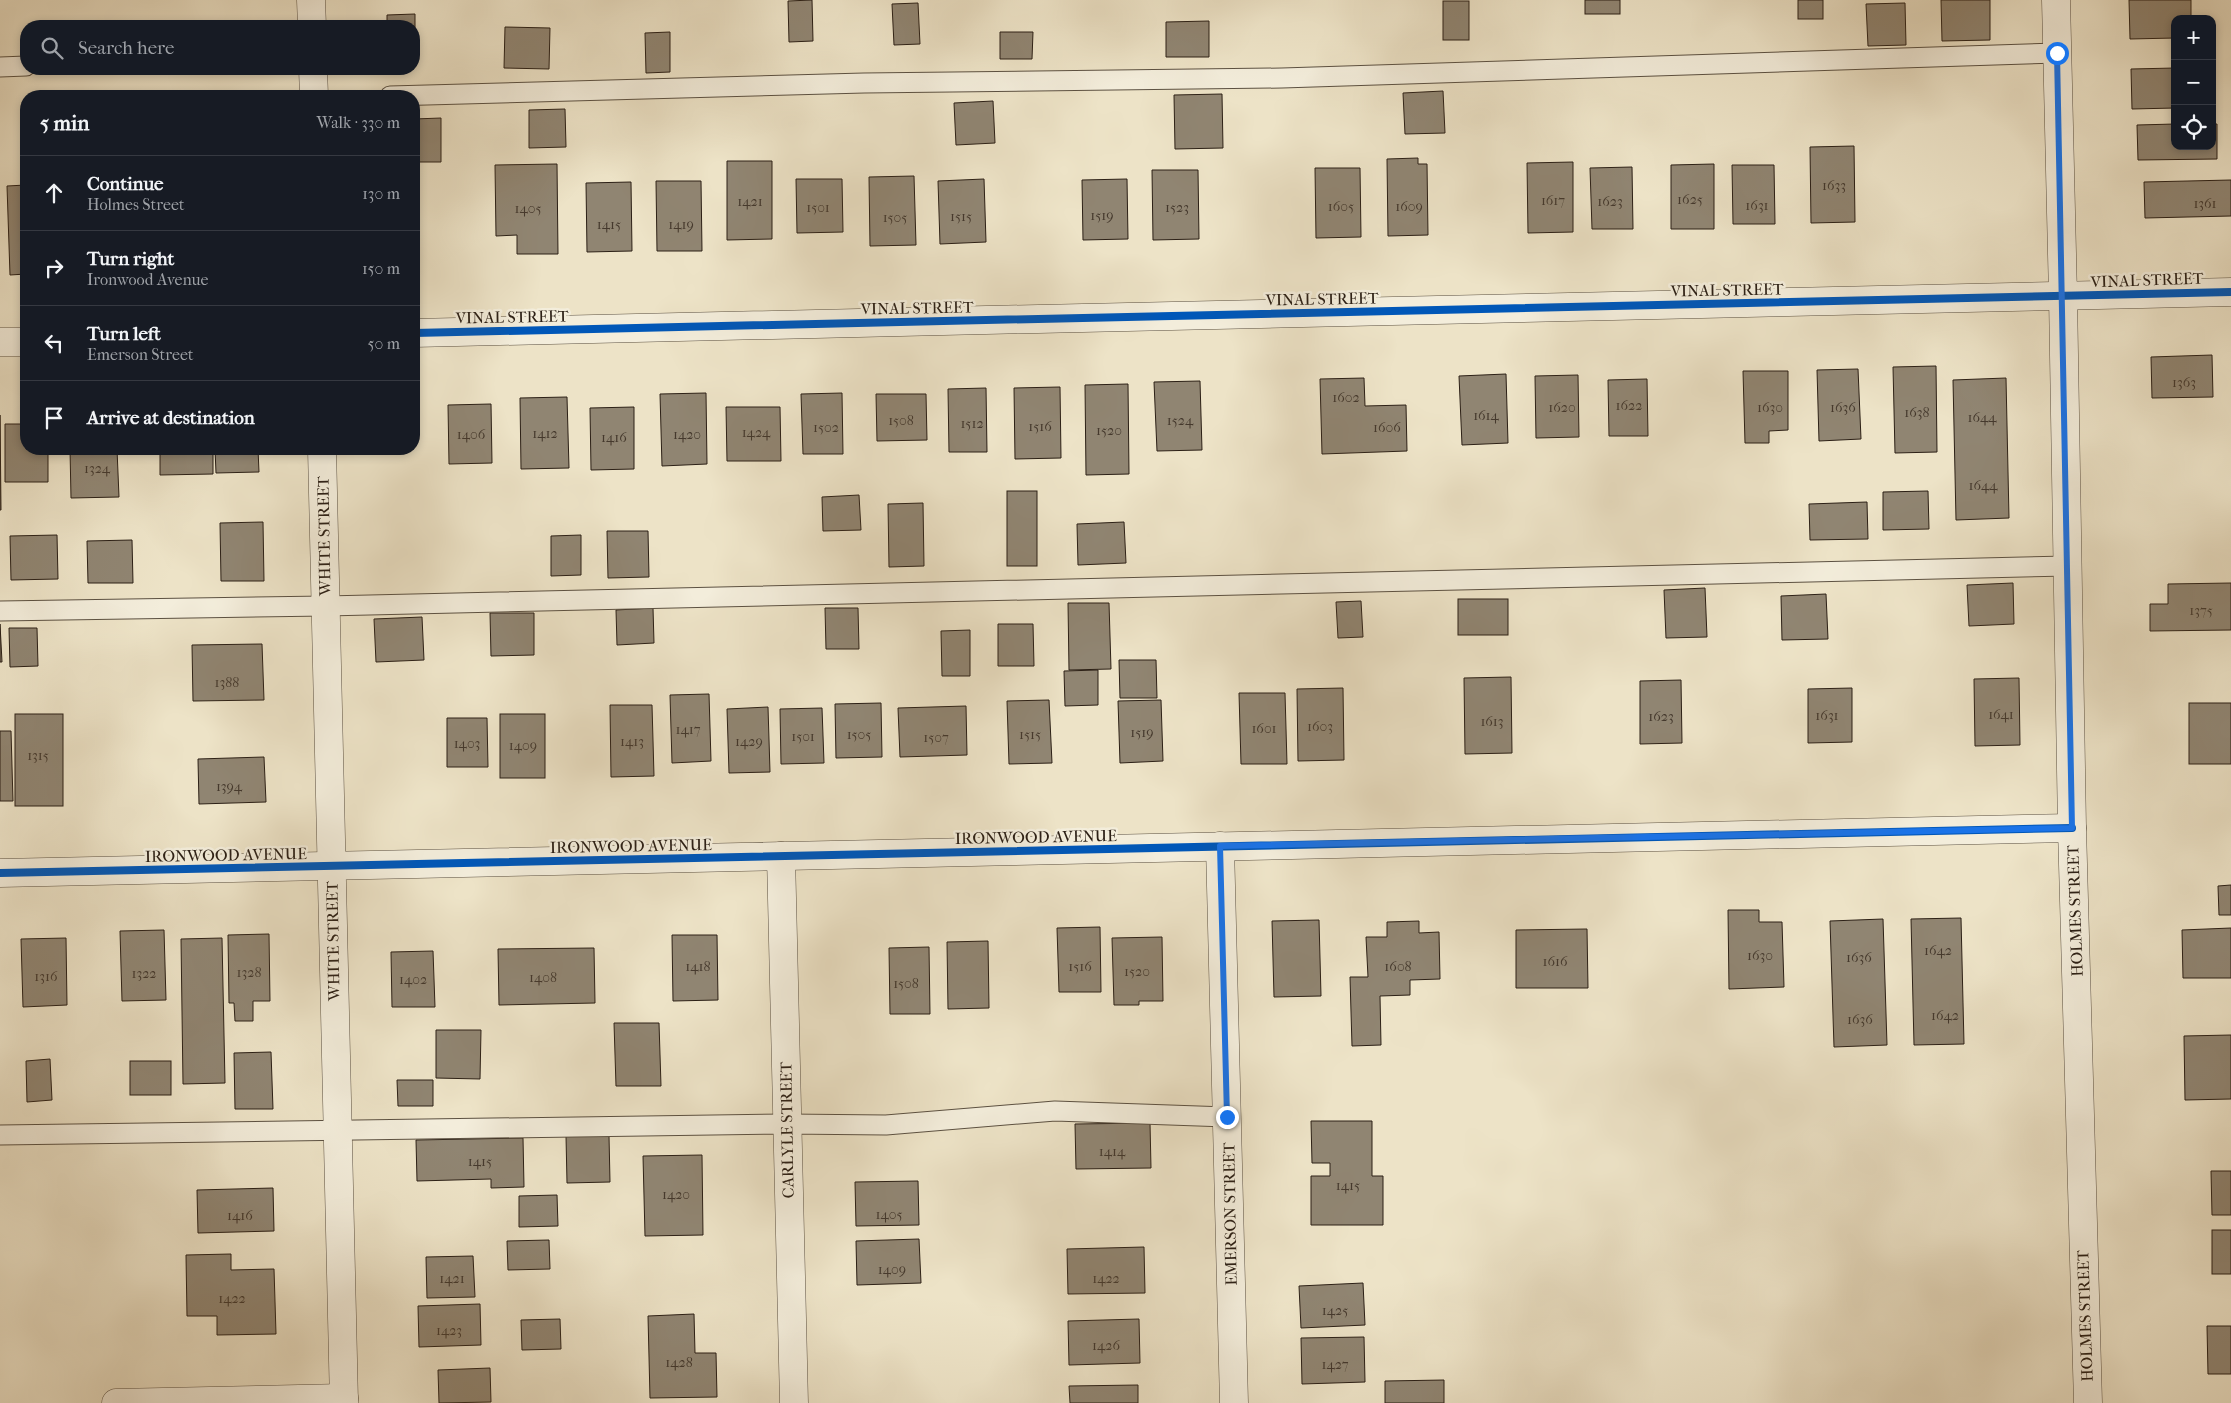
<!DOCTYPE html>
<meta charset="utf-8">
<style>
body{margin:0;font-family:"IM FELL French Canon",serif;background:#20242c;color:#f1f3f6}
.controls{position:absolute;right:15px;top:15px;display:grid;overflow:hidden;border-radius:10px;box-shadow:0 2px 8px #0003}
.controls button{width:45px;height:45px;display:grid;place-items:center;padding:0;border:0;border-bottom:1px solid #363941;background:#171b24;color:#f1f3f6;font:25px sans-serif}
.stop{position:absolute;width:15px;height:15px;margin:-11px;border:4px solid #1a73e8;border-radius:50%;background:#fff}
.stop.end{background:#1a73e8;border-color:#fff;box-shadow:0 1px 5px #0008}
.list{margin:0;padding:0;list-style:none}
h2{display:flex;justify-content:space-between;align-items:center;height:65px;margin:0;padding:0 20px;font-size:21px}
h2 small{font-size:16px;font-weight:400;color:#9ea1a6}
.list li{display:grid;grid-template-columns:32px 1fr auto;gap:15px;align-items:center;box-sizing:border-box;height:75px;padding:0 20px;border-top:1px solid #363941}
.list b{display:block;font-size:19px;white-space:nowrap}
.list p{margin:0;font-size:16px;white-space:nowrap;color:#9ea1a6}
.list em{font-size:16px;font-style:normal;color:#9ea1a6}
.icon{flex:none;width:28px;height:28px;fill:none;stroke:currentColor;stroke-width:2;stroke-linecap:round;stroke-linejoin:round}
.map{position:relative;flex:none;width:2231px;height:1403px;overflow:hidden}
.search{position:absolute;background:#171b24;box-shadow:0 2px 8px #0003;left:20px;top:20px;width:400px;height:55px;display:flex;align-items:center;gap:12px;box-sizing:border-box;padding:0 18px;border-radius:20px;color:#9ea1a6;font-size:19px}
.panel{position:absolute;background:#171b24;box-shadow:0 2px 8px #0003;left:20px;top:90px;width:400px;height:365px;border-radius:20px}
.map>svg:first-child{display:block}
.building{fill:#908572;stroke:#2c2016}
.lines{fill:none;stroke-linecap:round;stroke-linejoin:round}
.lane-casing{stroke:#5c5142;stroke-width:21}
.street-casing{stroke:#5c5142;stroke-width:29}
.lane{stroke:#f3eddb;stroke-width:19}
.street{stroke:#f3eddb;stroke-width:28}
.cycleway-casing{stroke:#f3eddb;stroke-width:11}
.cycleway{stroke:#0057b8;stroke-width:8}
.route{stroke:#1a73e8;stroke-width:6}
.labels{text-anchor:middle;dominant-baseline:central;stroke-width:5;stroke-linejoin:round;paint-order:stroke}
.number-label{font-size:14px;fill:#45392d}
.street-label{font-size:16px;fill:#2c2016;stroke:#f3eddb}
</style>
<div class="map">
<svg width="2231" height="1403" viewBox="0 0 2231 1403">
<rect width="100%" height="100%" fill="#ede3c7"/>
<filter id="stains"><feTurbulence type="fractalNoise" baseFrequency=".004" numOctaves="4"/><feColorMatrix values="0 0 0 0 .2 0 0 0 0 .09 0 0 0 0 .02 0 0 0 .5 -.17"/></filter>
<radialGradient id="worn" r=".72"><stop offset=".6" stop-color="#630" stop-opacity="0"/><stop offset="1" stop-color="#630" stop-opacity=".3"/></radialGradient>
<g class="building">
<polygon points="812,0 813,41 789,42 788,1"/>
<rect x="1585" y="0" width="35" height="14"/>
<rect x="1798" y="0" width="25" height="19"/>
<polygon points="1941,0 1990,0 1990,40 1942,41"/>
<polygon points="2129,0 2191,0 2191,19 2175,19 2175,38 2130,39"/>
<rect x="1443" y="1" width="26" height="39"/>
<polygon points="918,3 920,44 894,45 892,4"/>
<polygon points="1905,3 1906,45 1868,46 1866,4"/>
<polygon points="415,14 415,52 414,52 414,26 387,26 387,15"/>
<polygon points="1209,21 1209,57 1166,57 1166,22"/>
<polygon points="505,27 550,28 549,69 504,68"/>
<polygon points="670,32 670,72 646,73 645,33"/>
<polygon points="1000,32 1033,32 1032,59 1000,59"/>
<polygon points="2175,68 2175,108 2132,109 2131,69"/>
<polygon points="1443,91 1445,133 1405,134 1403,93"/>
<polygon points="1222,94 1223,148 1175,149 1174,95"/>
<polygon points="993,101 995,143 956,145 954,103"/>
<polygon points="565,109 566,147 529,148 529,110"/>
<polygon points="441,118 441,162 414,162 414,119"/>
<polygon points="2175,124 2175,146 2212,146 2212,124 2217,124 2217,159 2138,160 2137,125"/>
<polygon points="1854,146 1855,222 1811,223 1810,147"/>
<polygon points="1418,158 1418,164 1427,164 1428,235 1388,236 1387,159"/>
<polygon points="727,161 772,161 772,239 727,240"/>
<polygon points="1573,162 1573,232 1528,233 1527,163"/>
<polygon points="557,164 558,254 517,254 517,235 496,236 495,165"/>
<polygon points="1714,164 1714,229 1671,229 1671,165"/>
<polygon points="1732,165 1774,165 1775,224 1733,224"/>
<polygon points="1632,167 1633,229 1592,229 1590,168"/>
<polygon points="1315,168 1360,168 1361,237 1316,238"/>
<polygon points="1152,170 1198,170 1199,239 1153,240"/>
<polygon points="914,176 916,245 870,246 869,177"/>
<polygon points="796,179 842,179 843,232 797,233"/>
<polygon points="984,179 986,242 940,244 938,181"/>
<polygon points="1127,179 1128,239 1083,240 1082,180"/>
<polygon points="2231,180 2231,216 2145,218 2144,182"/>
<polygon points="656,181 701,181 702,251 657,251"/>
<polygon points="631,182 632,251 587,252 586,183"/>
<polygon points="26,185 26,274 10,275 7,186"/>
<polygon points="414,190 417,190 418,258 414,258"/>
<polygon points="2212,355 2213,397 2152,398 2151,357"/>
<polygon points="1936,366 1937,452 1895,453 1893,367"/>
<polygon points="1858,369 1861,439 1819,441 1817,370"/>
<polygon points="1743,371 1788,371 1788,430 1769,431 1769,443 1745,443"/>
<polygon points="1506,374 1508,443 1462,445 1459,376"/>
<polygon points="1578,375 1579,437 1536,438 1535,376"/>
<polygon points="1364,378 1365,406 1406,405 1407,451 1322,454 1320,379"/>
<polygon points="2006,378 2009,518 1956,520 1953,380"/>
<polygon points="1647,379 1648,436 1609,436 1608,380"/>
<polygon points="1200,381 1202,450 1157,451 1154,382"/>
<polygon points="1128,384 1129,474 1086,475 1085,385"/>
<polygon points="1060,387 1061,458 1015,459 1014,388"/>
<polygon points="986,388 987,452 949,452 948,389"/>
<polygon points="706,393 707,464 662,466 660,394"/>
<polygon points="842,393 843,454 803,454 801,394"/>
<polygon points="876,394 926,394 927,440 877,441"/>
<polygon points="567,397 569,468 521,469 520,398"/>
<polygon points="491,404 492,463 449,464 448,405"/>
<polygon points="634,407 634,469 591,470 590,408"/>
<polygon points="726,407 780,407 781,461 727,461"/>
<polygon points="0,415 1,510 0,510"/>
<polygon points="5,424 26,424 26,449 48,449 48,482 5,482"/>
<polygon points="70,449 117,449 119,497 71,498"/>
<polygon points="160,449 213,449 213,474 160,475"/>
<polygon points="215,449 258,449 259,472 216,473"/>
<rect x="1007" y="491" width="30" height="75"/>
<polygon points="1928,491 1929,529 1883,530 1883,492"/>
<polygon points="859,495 861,530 823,531 822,497"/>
<polygon points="1867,502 1868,539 1810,540 1809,504"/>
<polygon points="923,503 924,566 889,567 888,504"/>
<polygon points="263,522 264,581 221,581 220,523"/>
<polygon points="1124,522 1126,563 1078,565 1077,524"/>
<polygon points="607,531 648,531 649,577 608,578"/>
<polygon points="57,535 58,579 11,580 10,536"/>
<polygon points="581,535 581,575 551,576 551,536"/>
<polygon points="132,540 133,583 88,583 87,541"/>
<polygon points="2013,583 2014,624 1969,626 1967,585"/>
<polygon points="2231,583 2231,630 2150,631 2150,604 2168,604 2168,584"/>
<polygon points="1705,588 1707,637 1666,638 1664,590"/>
<polygon points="1826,594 1828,639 1782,640 1781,596"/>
<rect x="1458" y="599" width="50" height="36"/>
<polygon points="1361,601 1363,637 1338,638 1336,602"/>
<polygon points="1068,603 1109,603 1111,669 1069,670"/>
<polygon points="653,608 654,643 617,645 616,610"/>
<polygon points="825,608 858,608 859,649 826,649"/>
<polygon points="490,613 534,613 534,655 491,656"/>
<polygon points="422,617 424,660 376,662 374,619"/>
<polygon points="0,624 2,662 0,662"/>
<polygon points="998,624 1033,624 1034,666 998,666"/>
<polygon points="9,628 37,628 38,666 10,667"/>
<polygon points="970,630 970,676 942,676 941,631"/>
<polygon points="262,644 264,700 193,701 192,645"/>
<polygon points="1119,660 1156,660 1157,698 1120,698"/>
<polygon points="1098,670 1098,705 1065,706 1064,671"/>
<polygon points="1511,677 1512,753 1465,754 1464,678"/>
<polygon points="2019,678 2020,745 1975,746 1974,679"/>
<polygon points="1681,680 1682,743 1640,744 1640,681"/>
<polygon points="1343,688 1344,760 1298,761 1297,689"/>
<polygon points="1852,688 1852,742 1808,743 1808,689"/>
<polygon points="1239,693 1285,693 1287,764 1241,764"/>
<polygon points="709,694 711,761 672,763 670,695"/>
<polygon points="1049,700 1052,763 1009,764 1007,701"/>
<polygon points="1161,700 1163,761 1120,763 1118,701"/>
<polygon points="881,703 882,757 836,758 835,704"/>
<rect x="2189" y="703" width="42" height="61"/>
<polygon points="610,705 652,705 654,776 611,777"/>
<polygon points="966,706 967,755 900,757 898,708"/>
<polygon points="768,707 770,772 729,773 727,709"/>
<polygon points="822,708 824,763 781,764 780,709"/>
<rect x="15" y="714" width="48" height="92"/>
<rect x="500" y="714" width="45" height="64"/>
<polygon points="447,718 487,718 488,767 447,767"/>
<polygon points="0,731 11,731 13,801 0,801"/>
<polygon points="264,757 266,802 199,804 198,759"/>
<polygon points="2231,885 2231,915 2219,915 2218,886"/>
<polygon points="1728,910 1759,910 1759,922 1782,922 1784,987 1729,989"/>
<polygon points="1961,918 1964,1044 1914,1045 1911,919"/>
<polygon points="1883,919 1887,1045 1834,1047 1830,921"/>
<polygon points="1319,920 1321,996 1274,997 1272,921"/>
<polygon points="1419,921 1419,933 1439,932 1440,979 1410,980 1410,995 1380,996 1381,1045 1352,1046 1350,977 1368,977 1366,937 1387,937 1387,922"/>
<polygon points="1100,927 1101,992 1059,992 1057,928"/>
<polygon points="2231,928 2231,978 2183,978 2182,930"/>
<polygon points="1587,929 1588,988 1516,988 1516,930"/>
<polygon points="164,930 166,1000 122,1001 120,931"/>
<polygon points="269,934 270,1001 253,1001 253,1021 235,1021 234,1003 229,1003 228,935"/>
<polygon points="672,935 717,935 718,1000 673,1001"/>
<polygon points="1162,937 1163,1001 1139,1001 1139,1005 1114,1005 1112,938"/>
<polygon points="66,938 67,1005 23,1007 21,939"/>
<polygon points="222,938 225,1083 183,1084 181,939"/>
<polygon points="988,941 989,1008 948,1009 947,942"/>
<polygon points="929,947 930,1014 890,1014 889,948"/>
<polygon points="594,948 595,1003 499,1005 498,949"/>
<polygon points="433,951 435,1007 392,1007 391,952"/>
<polygon points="614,1023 659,1023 661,1086 616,1086"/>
<polygon points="436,1030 481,1030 480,1079 436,1078"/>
<polygon points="2231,1035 2231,1099 2185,1100 2184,1036"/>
<polygon points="271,1052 273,1109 235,1109 234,1053"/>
<polygon points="50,1059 52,1100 27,1102 26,1061"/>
<rect x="130" y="1061" width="41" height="34"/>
<polygon points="397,1080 433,1080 433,1106 398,1106"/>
<polygon points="1311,1121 1372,1121 1372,1176 1383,1176 1383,1225 1311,1225 1311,1176 1330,1176 1330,1163 1312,1163"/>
<polygon points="1150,1123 1151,1168 1076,1169 1075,1124"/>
<polygon points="566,1136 609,1136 610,1182 567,1183"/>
<polygon points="523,1138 524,1187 491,1188 491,1179 417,1181 416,1140"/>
<polygon points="702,1155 703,1235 645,1236 643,1156"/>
<polygon points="2211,1171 2231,1171 2231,1215 2212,1215"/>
<polygon points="918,1181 919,1225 856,1226 855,1182"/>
<polygon points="273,1188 274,1231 198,1233 197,1190"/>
<polygon points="557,1195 558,1226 519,1227 519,1196"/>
<rect x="2212" y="1230" width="19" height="44"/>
<polygon points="919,1239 921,1283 857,1285 856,1241"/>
<polygon points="549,1240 550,1269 508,1270 507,1241"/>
<polygon points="1144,1247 1145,1293 1068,1294 1067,1249"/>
<polygon points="231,1254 231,1270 274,1269 276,1334 217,1335 217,1316 187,1316 186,1255"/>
<polygon points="473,1256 475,1297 427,1298 426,1257"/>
<polygon points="1363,1283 1365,1325 1301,1328 1299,1286"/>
<polygon points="480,1304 481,1345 419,1347 418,1306"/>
<polygon points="694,1314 695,1353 716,1353 717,1397 650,1398 648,1316"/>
<polygon points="560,1319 561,1349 522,1350 521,1320"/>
<polygon points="1139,1319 1140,1363 1069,1365 1068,1321"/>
<polygon points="2207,1326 2231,1326 2231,1374 2208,1374"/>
<polygon points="1364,1337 1365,1382 1302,1384 1301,1338"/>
<polygon points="490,1368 491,1402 439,1403 438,1370"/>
<polygon points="1444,1380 1444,1403 1385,1403 1385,1381"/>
<polygon points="1138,1385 1138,1403 1070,1403 1069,1386"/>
</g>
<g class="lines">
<defs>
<g id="lane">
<polyline points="0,67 26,66"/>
<polyline points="390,96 864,83 1282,78 2057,53"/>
<polyline points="0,611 326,606 2068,566"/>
<polyline points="0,1135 787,1124 886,1125 1055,1111 1227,1117"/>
</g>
<g id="street">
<polyline points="311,0 312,26"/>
<polyline points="2056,0 2063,296 2072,828 2088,1403"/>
<polyline points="313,69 314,96"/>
<polyline points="414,333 2231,292"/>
<polyline points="0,342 26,342"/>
<polyline points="322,449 344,1403"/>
<polyline points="1220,846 1234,1403"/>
<polyline points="781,856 794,1403"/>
<polyline points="0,873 2072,828"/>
<polyline points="116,1403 344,1398"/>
</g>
</defs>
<use href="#lane" class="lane-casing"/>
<use href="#street" class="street-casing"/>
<use href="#lane" class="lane"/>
<use href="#street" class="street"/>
<defs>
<g id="cycleway">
<polyline points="414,333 2231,292"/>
<polyline points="0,873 2072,828"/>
</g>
</defs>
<use href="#cycleway" class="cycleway-casing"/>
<use href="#cycleway" class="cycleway"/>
</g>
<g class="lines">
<polyline class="route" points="1227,1117 1220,846 2072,828 2057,53"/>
</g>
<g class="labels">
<g class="number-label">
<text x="1834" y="185">1633</text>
<text x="1690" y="199">1625</text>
<text x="1553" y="200">1617</text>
<text x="750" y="201">1421</text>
<text x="1610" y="201">1623</text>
<text x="2205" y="203">1361</text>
<text x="1757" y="205">1631</text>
<text x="1341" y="206">1605</text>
<text x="1409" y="206">1609</text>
<text x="818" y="207">1501</text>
<text x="1177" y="207">1523</text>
<text x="528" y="208">1405</text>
<text x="1102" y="215">1519</text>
<text x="961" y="216">1515</text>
<text x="895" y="217">1505</text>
<text x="609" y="224">1415</text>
<text x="681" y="224">1419</text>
<text x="2184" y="382">1363</text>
<text x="1346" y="397">1602</text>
<text x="1629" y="405">1622</text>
<text x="1562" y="407">1620</text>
<text x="1770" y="407">1630</text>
<text x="1843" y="407">1636</text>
<text x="1917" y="412">1638</text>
<text x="1486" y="415">1614</text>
<text x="1982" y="417">1644</text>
<text x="901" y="420">1508</text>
<text x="1180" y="420">1524</text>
<text x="972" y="423">1512</text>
<text x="1040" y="426">1516</text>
<text x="826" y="427">1502</text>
<text x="1387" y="427">1606</text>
<text x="1109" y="430">1520</text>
<text x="756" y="432">1424</text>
<text x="545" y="433">1412</text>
<text x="471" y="434">1406</text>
<text x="687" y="434">1420</text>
<text x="614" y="437">1416</text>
<text x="97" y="468">1324</text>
<text x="1983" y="485">1644</text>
<text x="2201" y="610">1375</text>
<text x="227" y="682">1388</text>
<text x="2001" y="714">1641</text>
<text x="1827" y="715">1631</text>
<text x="1661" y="716">1623</text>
<text x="1492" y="721">1613</text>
<text x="1320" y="726">1603</text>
<text x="1264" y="728">1601</text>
<text x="688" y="729">1417</text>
<text x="1142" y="732">1519</text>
<text x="859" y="734">1505</text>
<text x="1030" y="734">1515</text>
<text x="803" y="736">1501</text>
<text x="936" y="737">1507</text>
<text x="632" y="741">1413</text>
<text x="749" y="741">1429</text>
<text x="467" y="743">1403</text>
<text x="523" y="745">1409</text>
<text x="38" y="755">1315</text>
<text x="229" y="786">1394</text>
<text x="1938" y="950">1642</text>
<text x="1760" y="955">1630</text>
<text x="1859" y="957">1636</text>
<text x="1555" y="961">1616</text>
<text x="698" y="966">1418</text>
<text x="1080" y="966">1516</text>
<text x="1398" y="966">1608</text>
<text x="1137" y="971">1520</text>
<text x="249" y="972">1328</text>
<text x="144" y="973">1322</text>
<text x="46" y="976">1316</text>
<text x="543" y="977">1408</text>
<text x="413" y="979">1402</text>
<text x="906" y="983">1508</text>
<text x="1945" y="1015">1642</text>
<text x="1860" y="1019">1636</text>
<text x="1112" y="1151">1414</text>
<text x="480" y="1161">1415</text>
<text x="1348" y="1185">1415</text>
<text x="676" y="1194">1420</text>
<text x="889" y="1214">1405</text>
<text x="240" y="1215">1416</text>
<text x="892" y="1269">1409</text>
<text x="452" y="1278">1421</text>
<text x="1106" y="1278">1422</text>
<text x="232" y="1298">1422</text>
<text x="1335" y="1310">1425</text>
<text x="449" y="1330">1423</text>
<text x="1106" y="1345">1426</text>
<text x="679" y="1362">1428</text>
<text x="1335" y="1364">1427</text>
</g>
<g class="street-label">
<text transform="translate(2147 280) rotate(-2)">VINAL STREET</text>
<text transform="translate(1727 290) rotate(-1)">VINAL STREET</text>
<text transform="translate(1322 299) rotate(-1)">VINAL STREET</text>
<text transform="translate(917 308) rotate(-1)">VINAL STREET</text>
<text transform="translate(512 317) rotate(-1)">VINAL STREET</text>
<text transform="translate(324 536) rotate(-91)">WHITE STREET</text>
<text transform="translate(1036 837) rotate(-1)">IRONWOOD AVENUE</text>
<text transform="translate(631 846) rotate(-1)">IRONWOOD AVENUE</text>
<text transform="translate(226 855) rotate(-1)">IRONWOOD AVENUE</text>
<text transform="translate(2075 911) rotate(-92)">HOLMES STREET</text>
<text transform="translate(333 941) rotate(-91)">WHITE STREET</text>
<text transform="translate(787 1130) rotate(-91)">CARLYLE STREET</text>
<text transform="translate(1230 1214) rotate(-91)">EMERSON STREET</text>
<text transform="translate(2085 1316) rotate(-92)">HOLMES STREET</text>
</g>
</g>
<rect width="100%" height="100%" filter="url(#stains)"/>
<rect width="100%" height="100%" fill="url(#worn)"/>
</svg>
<div class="controls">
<button>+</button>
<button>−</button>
<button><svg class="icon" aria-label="locate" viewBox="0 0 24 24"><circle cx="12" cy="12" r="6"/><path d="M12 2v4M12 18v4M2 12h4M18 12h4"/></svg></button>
</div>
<div class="stop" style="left:2057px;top:53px"></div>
<div class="stop end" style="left:1227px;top:1117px"></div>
<div class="search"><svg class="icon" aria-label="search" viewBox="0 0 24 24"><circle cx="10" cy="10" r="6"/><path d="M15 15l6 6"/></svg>Search here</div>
<section class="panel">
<h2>5 min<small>Walk · 330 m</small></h2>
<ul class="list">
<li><svg class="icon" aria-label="ahead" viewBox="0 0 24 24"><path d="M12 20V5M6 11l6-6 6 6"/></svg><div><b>Continue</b><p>Holmes Street</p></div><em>130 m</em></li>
<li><svg class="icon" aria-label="right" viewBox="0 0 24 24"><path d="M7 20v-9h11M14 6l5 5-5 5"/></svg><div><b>Turn right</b><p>Ironwood Avenue</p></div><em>150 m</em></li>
<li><svg class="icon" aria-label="left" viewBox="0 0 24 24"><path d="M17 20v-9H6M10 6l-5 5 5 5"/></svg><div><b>Turn left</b><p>Emerson Street</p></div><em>50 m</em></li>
<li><svg class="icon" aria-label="arrive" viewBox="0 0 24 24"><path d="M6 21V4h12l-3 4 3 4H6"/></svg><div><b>Arrive at destination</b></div></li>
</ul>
</section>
</div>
